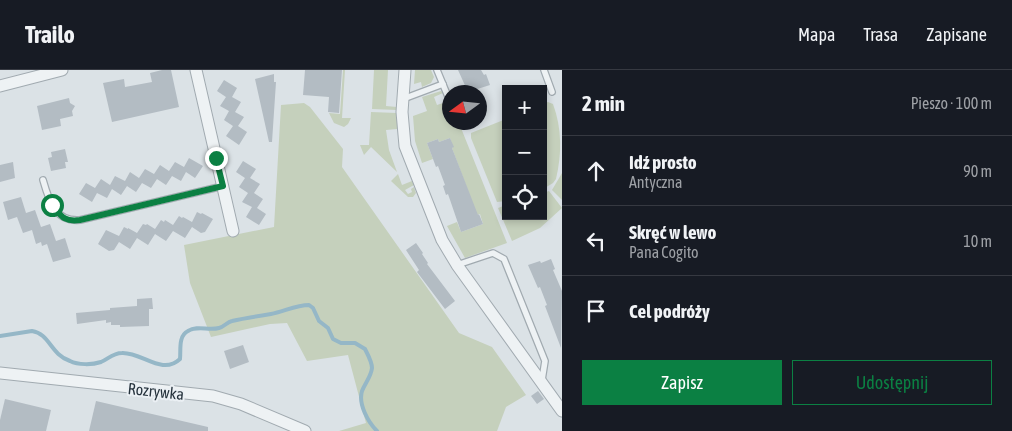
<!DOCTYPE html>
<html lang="pl">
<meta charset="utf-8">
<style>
body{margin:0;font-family:"Asap Condensed",sans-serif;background:#20242c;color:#f1f3f6}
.controls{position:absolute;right:15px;top:15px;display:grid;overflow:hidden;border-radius:0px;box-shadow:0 2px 8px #0003}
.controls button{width:45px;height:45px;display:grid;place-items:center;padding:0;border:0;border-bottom:1px solid #363941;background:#171b24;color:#f1f3f6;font:25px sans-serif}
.compass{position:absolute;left:442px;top:15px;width:45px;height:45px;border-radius:50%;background:#171b24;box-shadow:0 2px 8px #0003;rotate:255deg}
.stop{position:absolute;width:15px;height:15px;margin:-11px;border:4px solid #0b8043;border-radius:50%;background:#fff}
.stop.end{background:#0b8043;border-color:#fff;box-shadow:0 1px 5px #0008}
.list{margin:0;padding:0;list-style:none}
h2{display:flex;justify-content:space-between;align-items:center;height:65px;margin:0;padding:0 20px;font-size:21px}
h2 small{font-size:16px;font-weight:400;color:#9ea1a6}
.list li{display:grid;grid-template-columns:32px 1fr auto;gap:15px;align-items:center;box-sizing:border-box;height:70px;padding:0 20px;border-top:1px solid #363941}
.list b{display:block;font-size:19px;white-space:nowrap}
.list p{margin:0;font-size:16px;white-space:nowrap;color:#9ea1a6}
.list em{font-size:16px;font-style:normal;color:#9ea1a6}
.actions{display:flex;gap:10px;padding:15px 20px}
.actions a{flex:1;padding:11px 0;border:1px solid #0b8043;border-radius:0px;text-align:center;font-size:18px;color:#0b8043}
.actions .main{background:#0b8043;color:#fff}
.icon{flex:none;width:28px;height:28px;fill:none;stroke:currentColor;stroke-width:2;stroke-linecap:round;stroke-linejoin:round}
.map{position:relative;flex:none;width:562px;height:361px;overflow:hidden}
header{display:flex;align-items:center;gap:30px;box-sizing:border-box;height:70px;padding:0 25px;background:#171b24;border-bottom:1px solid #363941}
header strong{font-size:24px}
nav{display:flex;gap:28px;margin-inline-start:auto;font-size:18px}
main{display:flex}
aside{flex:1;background:#171b24}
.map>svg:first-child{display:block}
.green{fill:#c5d0bc}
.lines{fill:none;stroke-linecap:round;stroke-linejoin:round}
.stream{stroke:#95b7c7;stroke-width:4}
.building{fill:#b3bcc3}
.lane-casing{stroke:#a1aab0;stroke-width:8}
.street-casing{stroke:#a1aab0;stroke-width:13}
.lane{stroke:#eef2f4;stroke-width:5.5}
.street{stroke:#eef2f4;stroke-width:11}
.route{stroke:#0b8043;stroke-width:6}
.labels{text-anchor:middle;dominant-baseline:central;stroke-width:4;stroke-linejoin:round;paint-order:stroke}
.street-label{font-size:16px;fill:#25323c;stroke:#ebf0f4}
</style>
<header>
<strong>Trailo</strong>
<nav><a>Mapa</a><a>Trasa</a><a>Zapisane</a></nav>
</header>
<main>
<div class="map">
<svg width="562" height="361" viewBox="0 0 562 361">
<rect width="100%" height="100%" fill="#dbe2e6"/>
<g class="green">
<polygon points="343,0 345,0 342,48 351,48 348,54 344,57 334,53 329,43 340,44"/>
<polygon points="374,0 388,0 386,36 397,37 397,40 372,39"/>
<polygon points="415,0 431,0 434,7 431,13 422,17 421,12 414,14"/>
<polygon points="441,21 443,23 434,27 437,35 449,31 450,52 459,53 507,173 465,188 447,156 457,152 461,162 483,154 480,144 477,145 452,78 453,77 450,68 439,72 438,69 427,73 433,89 422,93 415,71 413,46 427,41 422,27"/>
<path d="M548,32L553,34C562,59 562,83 556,109L553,113L543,119V34Z"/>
<polygon points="304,33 310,37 343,79 342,97 459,263 492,277 526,325 506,337 497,361 339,361 366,353 348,285 307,291 287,253 270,254 211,267 190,213 184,175 274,157 281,35"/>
<polygon points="371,42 397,43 397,59 386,60 389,80 397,102 371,77 364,85 360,75 369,75"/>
<polygon points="506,49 506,131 497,132 471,68 471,63"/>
<polygon points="562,103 562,130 552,120"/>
<polygon points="398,104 402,115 412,111 414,115 405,120 408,124 412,122 411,119 414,117 416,123 413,127 408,127 391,111"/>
<polygon points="549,121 562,138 540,158 512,171 498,138 506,135 506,146 543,146 543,123"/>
</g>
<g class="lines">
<path class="stream" d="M0,266L32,261C50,264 50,284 70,291C78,295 92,295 101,292C108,289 113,283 122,283C142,282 162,306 180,289C181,280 178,266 188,261C198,255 208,261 219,258C224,257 227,252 232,251C245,248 258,246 271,244C283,242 296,235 309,235L313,238L319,251L328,258L333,269L341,273H355L365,279C368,285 372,292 372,298C371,307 365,313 362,321C358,334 368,352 377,361"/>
</g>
<g class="building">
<polygon points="162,0 171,0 179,37 112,52 103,13 124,9 125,17 152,12 150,3"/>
<polygon points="305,0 342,0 339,43 328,42 329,27 303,25"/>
<polygon points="458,0 481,0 484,5 486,4 490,15 468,22"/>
<polygon points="274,4 274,12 276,12 272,72 269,72 255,9"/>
<polygon points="224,10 237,18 232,27 241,32 235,42 244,47 238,56 247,62 239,75 226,66 233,56 224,50 229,41 220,36 226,27 217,21"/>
<polygon points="69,28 70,33 75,36 72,41 73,46 60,49 61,56 42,60 37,36"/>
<polygon points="450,68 454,77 452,78 478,145 479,144 483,154 461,162 448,124 446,125 443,116 445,115 438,96 436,97 427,73 438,69 439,72"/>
<polygon points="65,79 68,92 65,92 66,98 51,101 48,88 52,87 51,82"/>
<polygon points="189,88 203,96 195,108 186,102 181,111 172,106 166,115 157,109 151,118 142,113 136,122 127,116 121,125 112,119 107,128 97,123 92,132 79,124 86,113 95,118 101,109 110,115 115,106 125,111 130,102 139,108 145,99 154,104 160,95 169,101 175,92 184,97"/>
<polygon points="243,91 256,99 250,108 260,114 254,123 263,129 257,138 266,144 259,155 246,147 252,137 242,132 248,123 239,117 245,108 236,102"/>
<polygon points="13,92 15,108 0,112 0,95"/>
<polygon points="21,127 26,143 35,140 41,157 50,154 56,171 65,168 71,187 53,192 47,174 42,176 41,172 36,174 32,160 23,163 17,147 8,150 3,132"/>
<polygon points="197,142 201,144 202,143 213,149 205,162 201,163 192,157 185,168 173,161 166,171 155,164 148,175 137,168 130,179 119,172 114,180 109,181 98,174 106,160 119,166 124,157 128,159 128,158 137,163 143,154 146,155 147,154 155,159 161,150 164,152 165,150 173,155 179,146 182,148 183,147 192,152"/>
<polygon points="416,173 423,183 422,184 428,193 427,194 455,231 445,239 417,202 419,200 406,180"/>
<polygon points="551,189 555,199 553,200 562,221 561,278 545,236 547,235 540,217 538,218 528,195 540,191 541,193"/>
<polygon points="152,228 153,239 149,239 149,256 120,257 120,255 111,255 111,252 106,253 106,250 77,254 76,243 110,240 110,238 137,236 137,229"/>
<polygon points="243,275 249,292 230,299 224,281"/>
<polygon points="538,321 544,329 537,334 531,326"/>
<polygon points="5,329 51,340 46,361 0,361 0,350"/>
<polygon points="96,331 208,357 208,361 89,361"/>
</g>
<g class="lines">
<defs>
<g id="lane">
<polyline points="437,0 449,29"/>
<polyline points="544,0 552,22"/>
<polyline points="403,29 443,14"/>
<path d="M43,110C49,131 55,152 80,150L223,116"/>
<polyline points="457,195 493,183 504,189 545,291 542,310"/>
</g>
<g id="street">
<polyline points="196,0 233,161"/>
<polyline points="405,0 402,42 405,76 442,170 457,195 562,341"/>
<polyline points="0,16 62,0"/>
<polyline points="0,303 213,326 241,334 305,361"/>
</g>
</defs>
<use href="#lane" class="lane-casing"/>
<use href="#street" class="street-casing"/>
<use href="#lane" class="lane"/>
<use href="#street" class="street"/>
</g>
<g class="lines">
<path class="route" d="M52,135C62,147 64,152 80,150L223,116L216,88"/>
</g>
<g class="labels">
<g class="street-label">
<text transform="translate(156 321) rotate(6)">Rozrywka</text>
</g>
</g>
</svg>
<div class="controls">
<button>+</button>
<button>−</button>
<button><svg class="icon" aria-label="locate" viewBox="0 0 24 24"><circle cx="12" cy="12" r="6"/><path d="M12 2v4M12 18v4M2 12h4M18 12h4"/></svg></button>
</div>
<svg class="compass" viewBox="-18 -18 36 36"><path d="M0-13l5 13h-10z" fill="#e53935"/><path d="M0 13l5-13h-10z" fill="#9ea1a6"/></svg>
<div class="stop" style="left:52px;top:135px"></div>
<div class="stop end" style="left:216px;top:88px"></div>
</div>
<aside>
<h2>2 min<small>Pieszo · 100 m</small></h2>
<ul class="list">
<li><svg class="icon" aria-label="ahead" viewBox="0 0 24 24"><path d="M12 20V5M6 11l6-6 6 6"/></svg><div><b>Idź prosto</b><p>Antyczna</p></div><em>90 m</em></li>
<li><svg class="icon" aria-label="left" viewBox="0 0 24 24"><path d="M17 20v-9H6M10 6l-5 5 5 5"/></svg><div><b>Skręć w lewo</b><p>Pana Cogito</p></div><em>10 m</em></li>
<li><svg class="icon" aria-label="arrive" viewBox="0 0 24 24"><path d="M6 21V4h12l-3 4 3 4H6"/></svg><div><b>Cel podróży</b></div></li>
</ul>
<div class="actions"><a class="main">Zapisz</a><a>Udostępnij</a></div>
</aside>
</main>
